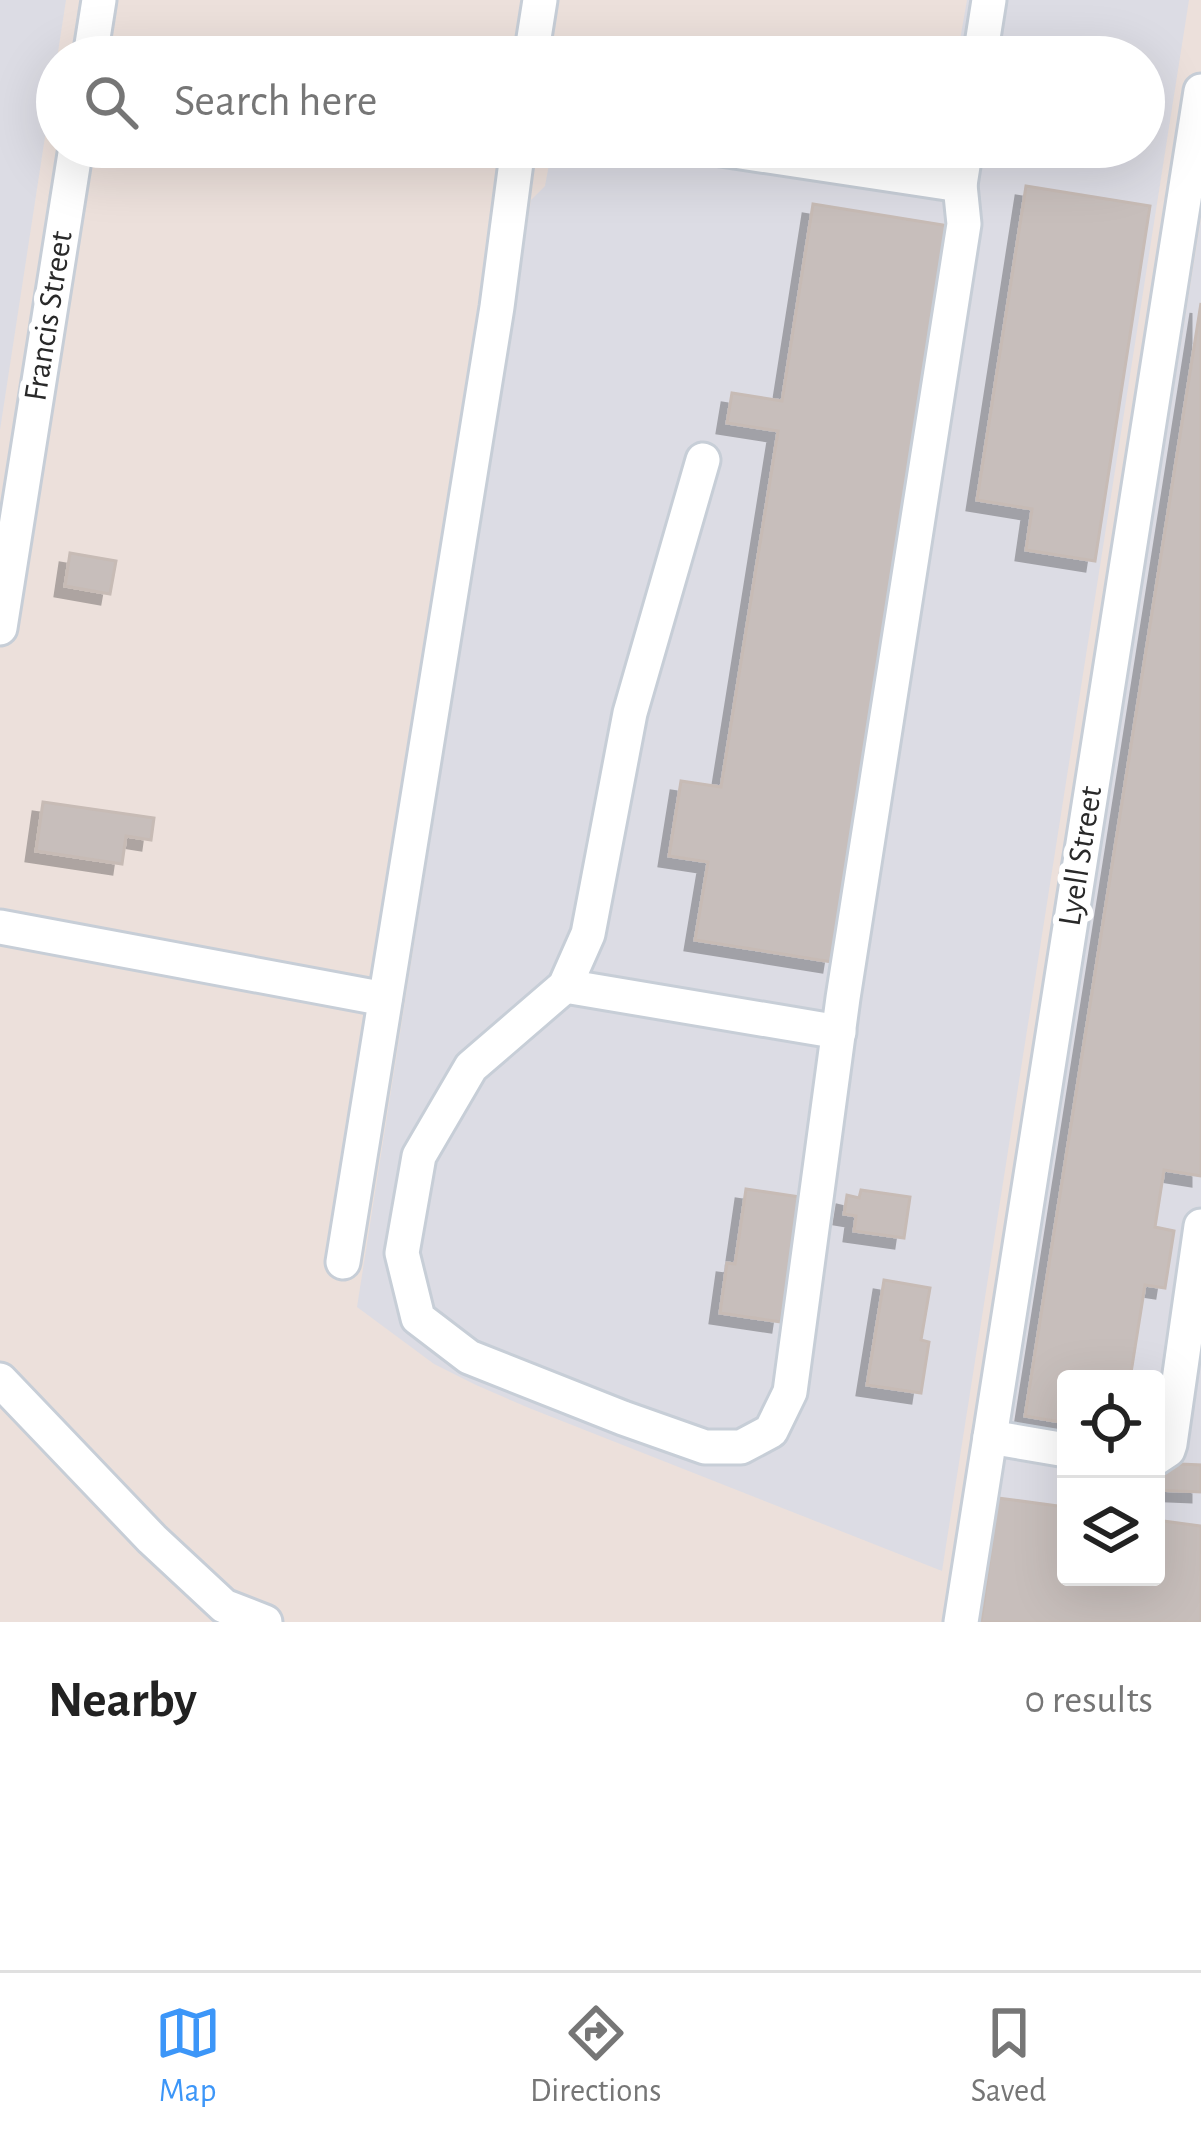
<!DOCTYPE html>
<style>
body{margin:0;font-family:"Alegreya Sans",sans-serif;background:#f6f6f6;color:#222}
.controls{position:absolute;right:36px;bottom:36px;display:grid;overflow:hidden;border-radius:12px;box-shadow:0 12px 48px #0002}
.controls button{width:108px;height:108px;display:grid;place-items:center;padding:0;border:0;border-bottom:3px solid #e0e0e0;background:#fff;color:#222;font:60px sans-serif}
.list{margin:0;padding:0;list-style:none}
h2{display:flex;justify-content:space-between;align-items:center;height:156px;margin:0;padding:0 48px;font-size:51px}
h2 small{font-size:39px;font-weight:400;color:#767676}
.icon{flex:none;width:66px;height:66px;fill:none;stroke:currentColor;stroke-width:2;stroke-linecap:round;stroke-linejoin:round}
.map{position:relative;flex:none;width:1201px;height:1622px;overflow:hidden}
.search{position:absolute;background:#fff;box-shadow:0 12px 48px #0002;left:36px;right:36px;top:36px;height:132px;display:flex;align-items:center;gap:30px;box-sizing:border-box;padding:0 42px;border-radius:66px;color:#767676;font-size:45px}
.sheet{height:348px;background:#fff}
nav{display:flex;justify-content:space-around;align-items:center;box-sizing:border-box;height:168px;border-top:3px solid #e0e0e0;background:#fff;font-size:33px;color:#767676}
nav a{display:grid;justify-items:center;gap:6px}
nav .on{color:#3c96f8}
.map>svg:first-child{display:block}
.industrial{fill:#dcdce4;fill-rule:evenodd}
.building{fill:#c7bebb;stroke:#c7bbb5;stroke-width:3;filter:url(#shadow)}
.lines{fill:none;stroke-linecap:round;stroke-linejoin:round}
.minor-casing{stroke:#c7ced7;stroke-width:39}
.minor{stroke:#fff;stroke-width:33}
.labels{text-anchor:middle;dominant-baseline:central;stroke-width:12;stroke-linejoin:round;paint-order:stroke}
.street-label{font-size:33px;fill:#292929;stroke:#fff}
</style>
<div class="map">
<svg width="1201" height="1622" viewBox="0 0 1201 1622">
<defs>
<filter id="shadow"><feDropShadow dx="-10" dy="10" stdDeviation="0" flood-color="#0004"/></filter>
</defs>
<rect width="100%" height="100%" fill="#ece0db"/>
<g class="industrial">
<polygon points="0,0 66,0 0,430"/>
<polygon points="967,0 1189,0 942,1571 529,1408 476,1385 434,1364 357,1307 531,200 545,186 552,148 627,147 934,194 942,147 1144,147 1144,57 957,57"/>
<path d="M1201,219V1622H979L1004,1448ZM1066,1379H1156V1577H1066Z"/>
</g>
<g class="building">
<polygon points="1026,186 1150,206 1095,561 1026,550 1032,509 977,500"/>
<polygon points="813,204 949,226 832,962 695,940 708,862 669,856 681,781 721,787 778,431 727,423 732,393 782,401"/>
<polygon points="1201,303 1201,1176 1164,1170 1155,1227 1174,1231 1165,1288 1145,1285 1130,1379 1066,1379 1066,1423 1025,1416"/>
<polygon points="70,553 116,561 110,594 65,586"/>
<polygon points="43,802 154,818 151,840 126,836 122,864 36,851"/>
<polygon points="746,1189 800,1197 781,1322 720,1313 727,1263 735,1264"/>
<polygon points="861,1190 910,1197 904,1238 854,1231 856,1216 844,1214 847,1195 859,1198"/>
<polygon points="884,1280 930,1288 921,1340 929,1342 921,1393 867,1385"/>
<polygon points="1158,1463 1201,1465 1201,1492 1156,1490"/>
<polygon points="998,1498 1066,1507 1066,1577 1156,1577 1156,1520 1201,1526 1201,1622 981,1622"/>
</g>
<g class="lines">
<defs>
<g id="minor">
<polyline points="90,57 99,0"/>
<polyline points="531,57 540,0"/>
<polyline points="980,57 989,0"/>
<polyline points="708,147 960,185 966,147"/>
<polyline points="703,460 630,713 588,934 565,986 471,1067 419,1156 402,1253 418,1318 469,1357 623,1418 705,1447 741,1447 771,1431 790,1392 843,998 964,224 960,185"/>
<polyline points="0,628 76,147"/>
<polyline points="0,927 385,999"/>
<polyline points="565,986 839,1032"/>
<polyline points="343,1262 497,307 518,147"/>
<polyline points="0,1380 152,1539 224,1606 265,1622"/>
<polyline points="990,1437 1066,1450"/>
<polyline points="1156,1458 1168,1450 1170,1444 1201,1226"/>
<polyline points="961,1622 1201,91"/>
</g>
</defs>
<use href="#minor" class="minor-casing"/>
<use href="#minor" class="minor"/>
</g>
<g class="labels">
<g class="street-label">
<text transform="translate(49 316) rotate(-81)">Francis Street</text>
<text transform="translate(1081 856) rotate(-81)">Lyell Street</text>
</g>
</g>
</svg>
<div class="controls">
<button><svg class="icon" aria-label="locate" viewBox="0 0 24 24"><circle cx="12" cy="12" r="6"/><path d="M12 2v4M12 18v4M2 12h4M18 12h4"/></svg></button>
<button><svg class="icon" aria-label="layers" viewBox="0 0 24 24"><path d="M12 4l9 5-9 5-9-5zM3 14l9 5 9-5"/></svg></button>
</div>
<div class="search"><svg class="icon" aria-label="search" viewBox="0 0 24 24"><circle cx="10" cy="10" r="6"/><path d="M15 15l6 6"/></svg>Search here</div>
</div>
<section class="sheet">
<h2>Nearby<small>0 results</small></h2>
<ul class="list">
</ul>
</section>
<nav>
<a class="on"><svg class="icon" aria-label="map" viewBox="0 0 24 24"><path d="M3 6l6-2 6 2 6-2v14l-6 2-6-2-6 2zM9 4v14M15 6v14"/></svg>Map</a>
<a><svg class="icon" aria-label="directions" viewBox="0 0 24 24"><path d="M12 3l9 9-9 9-9-9zM9 14v-3h6M13 9l2 2-2 2"/></svg>Directions</a>
<a><svg class="icon" aria-label="saved" viewBox="0 0 24 24"><path d="M7 4h10v16l-5-4-5 4z"/></svg>Saved</a>
</nav>
